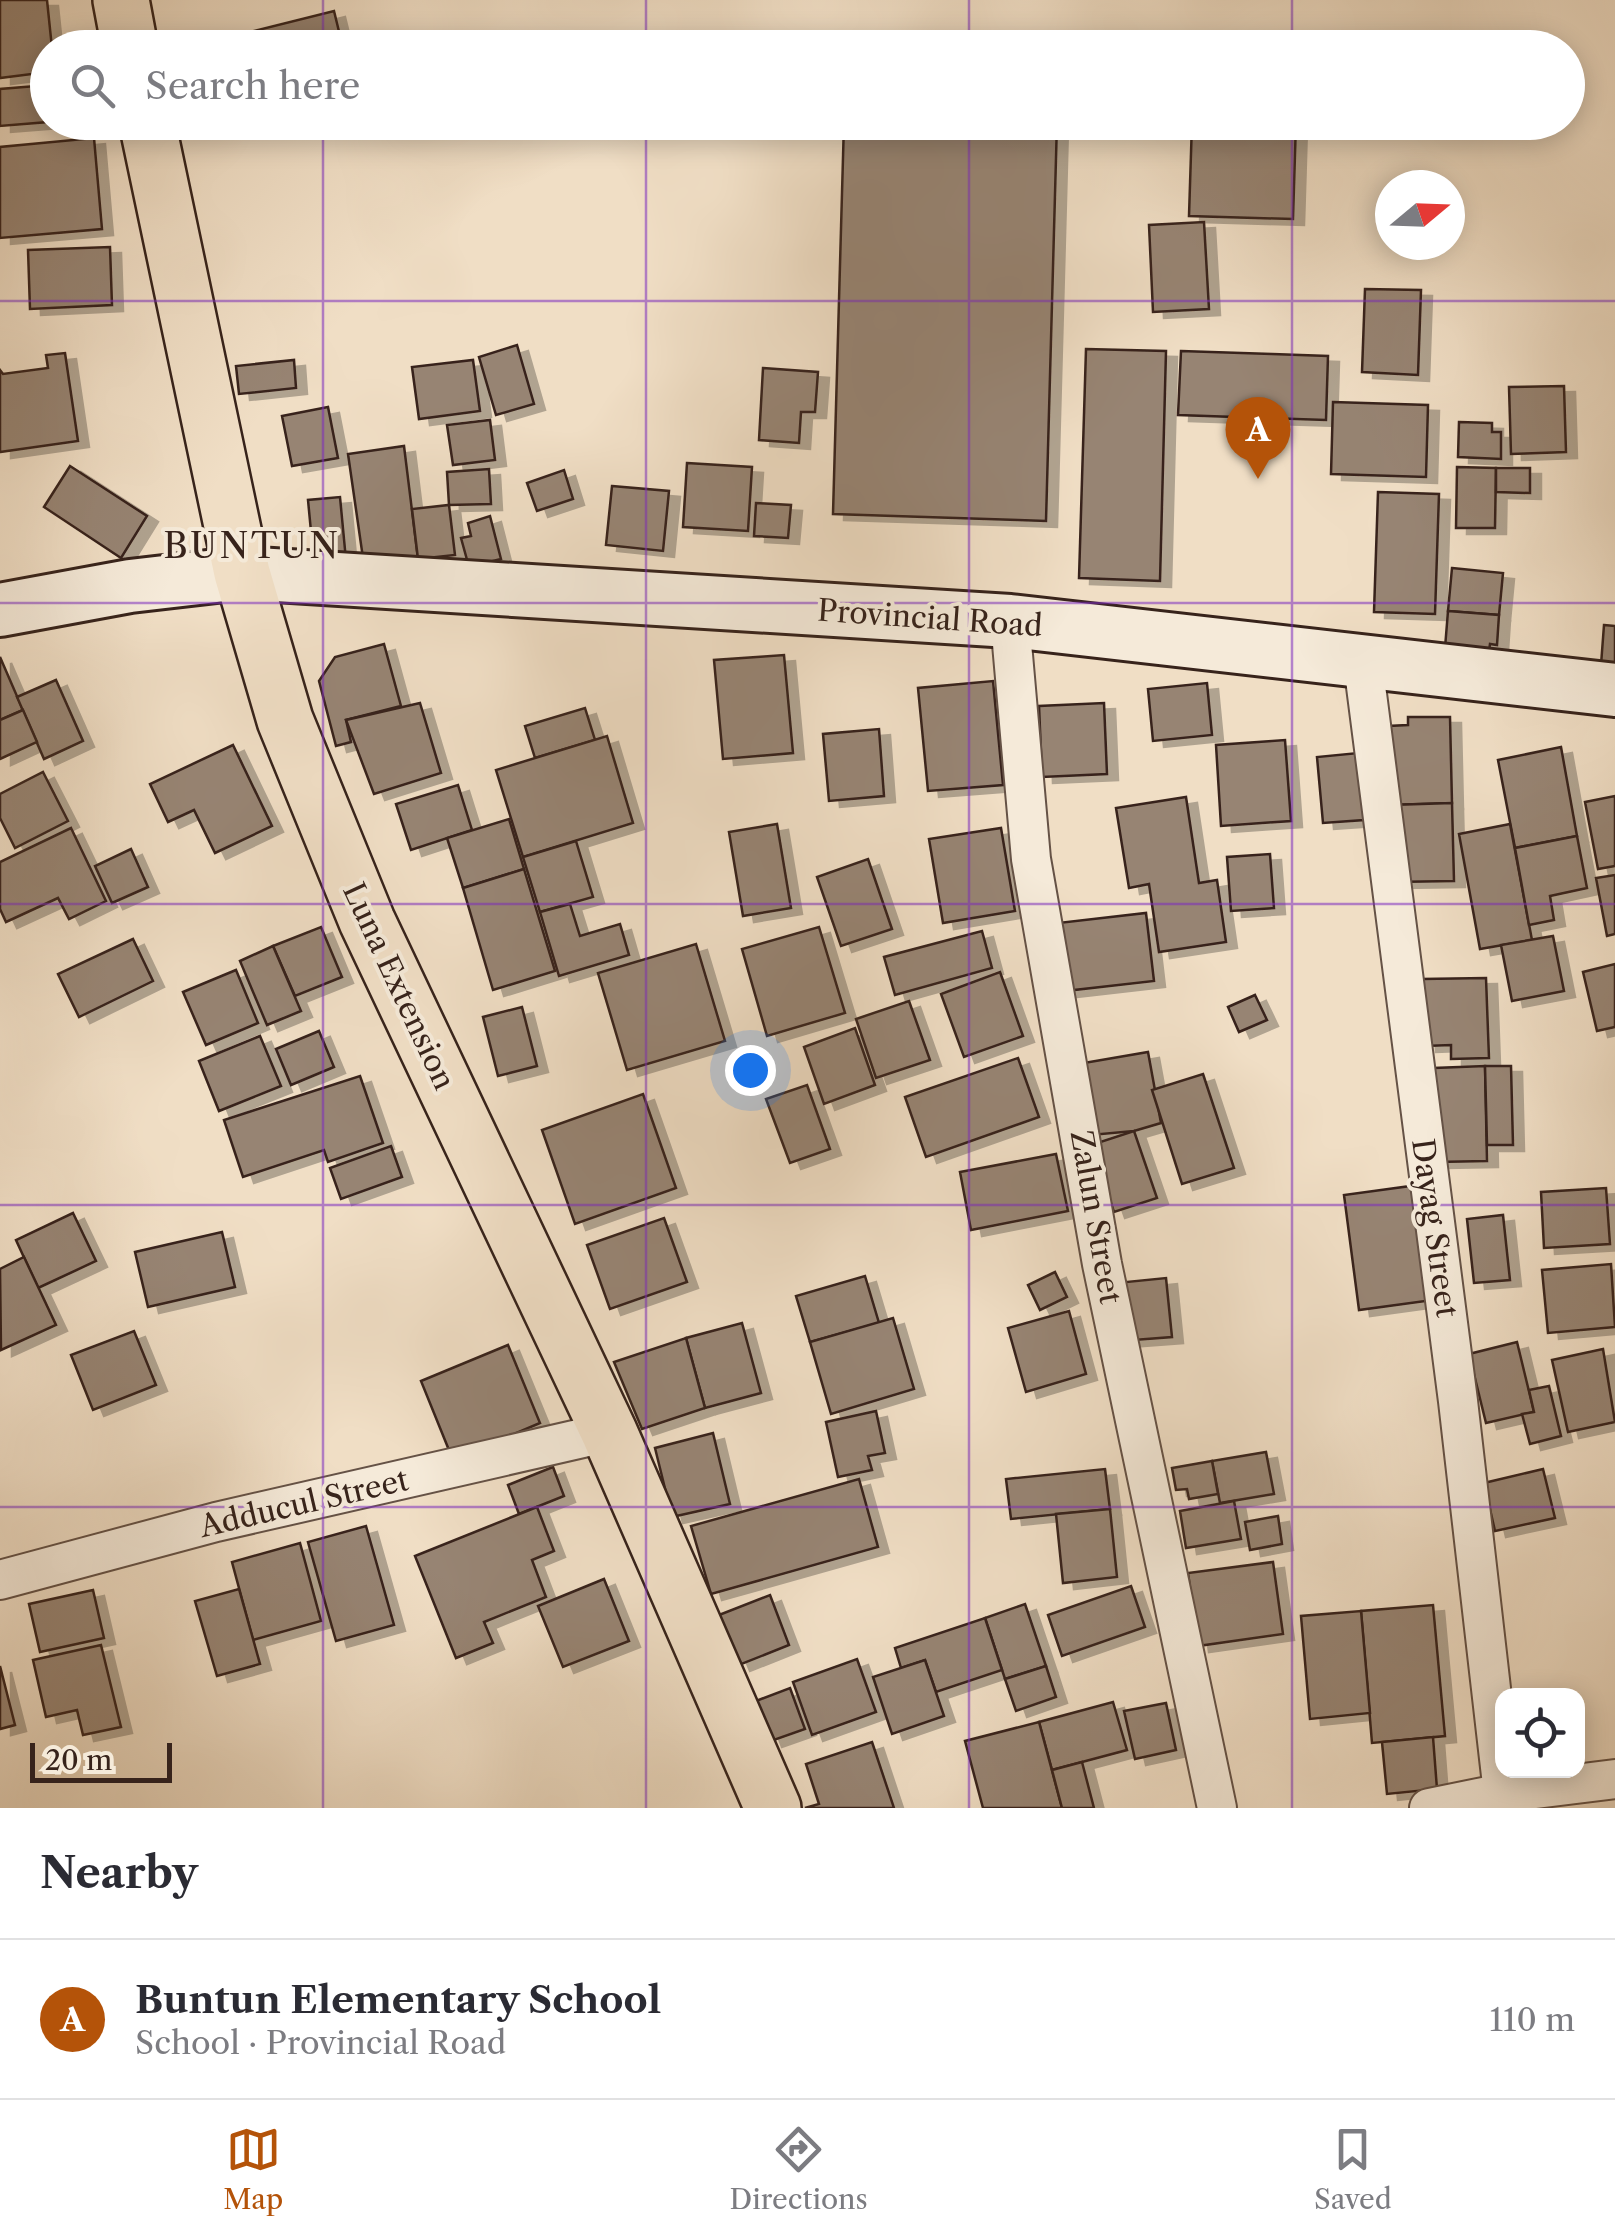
<!DOCTYPE html>
<meta charset="utf-8">
<style>
body{margin:0;font-family:"Libre Caslon Text",serif;background:#f2f2f3;color:#2b2b33}
.controls{position:absolute;right:30px;bottom:30px;display:grid;overflow:hidden;border-radius:20px;box-shadow:0 5px 25px #0003}
.controls button{width:90px;height:90px;display:grid;place-items:center;padding:0;border:0;border-bottom:2px solid #e1e1e2;background:#fff;color:#2b2b33;font:50px sans-serif}
.compass{position:absolute;left:1375px;top:170px;width:90px;height:90px;border-radius:50%;background:#fff;box-shadow:0 5px 25px #0003;rotate:71deg}
.scale{position:absolute;left:30px;bottom:25px;width:142px;box-sizing:border-box;padding-left:10px;border:5px solid #37231b;border-top:0;font-size:28px;line-height:35px;white-space:nowrap;color:#37231b;-webkit-text-stroke:8px #f5ead9;paint-order:stroke}
.you{position:absolute;left:750px;top:1070px;width:35px;height:35px;margin:-25px;border:8px solid #fff;border-radius:50%;background:#1a73e8;box-shadow:0 0 0 15px #1a73e833}
.badge{display:grid;place-items:center;width:65px;height:65px;border-radius:50%;background:#b45309;color:#fff;font-size:32px;font-weight:700}
.pin{position:absolute;translate:-50% -82px;filter:drop-shadow(0 2px 5px #0008)}
.pin::after{content:'';position:absolute;top:52px;width:35px;height:30px;background:inherit;clip-path:polygon(0 0,100% 0,50% 100%)}
.list{margin:0;padding:0;list-style:none}
h2{display:flex;justify-content:space-between;align-items:center;height:130px;margin:0;padding:0 40px;font-size:42px}
h2 small{font-size:32px;font-weight:400;color:#7c7c81}
.list li{display:grid;grid-template-columns:65px 1fr auto;gap:30px;align-items:center;box-sizing:border-box;height:160px;padding:0 40px;border-top:2px solid #e1e1e2}
.list b{display:block;font-size:38px;white-space:nowrap}
.list p{margin:0;font-size:32px;white-space:nowrap;color:#7c7c81}
.list em{font-size:32px;font-style:normal;color:#7c7c81}
.icon{flex:none;width:55px;height:55px;fill:none;stroke:currentColor;stroke-width:2;stroke-linecap:round;stroke-linejoin:round}
.map{position:relative;flex:none;width:1615px;height:1808px;overflow:hidden}
.search{position:absolute;background:#fff;box-shadow:0 5px 25px #0003;left:30px;right:30px;top:30px;height:110px;display:flex;align-items:center;gap:25px;box-sizing:border-box;padding:0 35px;border-radius:55px;color:#7c7c81;font-size:38px}
.sheet{height:290px;background:#fff}
nav{display:flex;justify-content:space-around;align-items:center;box-sizing:border-box;height:140px;border-top:2px solid #e1e1e2;background:#fff;font-size:28px;color:#7c7c81}
nav a{display:grid;justify-items:center;gap:5px}
nav .on{color:#b45309}
.map>svg:first-child{display:block}
.building{fill:#978473;stroke:#37231b;stroke-width:2.5;filter:url(#shadow)}
.lines{fill:none;stroke-linecap:round;stroke-linejoin:round}
.street-casing{stroke:#655246;stroke-width:42}
.secondary-casing{stroke:#37231b;stroke-width:58}
.highway-casing{stroke:#37231b;stroke-width:60}
.street{stroke:#f5ead9;stroke-width:38}
.secondary{stroke:#f5ead9;stroke-width:52}
.highway{stroke:#f0dec5;stroke-width:55}
.grid{fill:none;stroke:#7b2cbf;stroke-width:2.5;stroke-opacity:0.55}
.labels{text-anchor:middle;dominant-baseline:central;stroke-width:8;stroke-linejoin:round;paint-order:stroke}
.street-label{font-size:30px;fill:#37231b;stroke:#f5ead9}
.quarter-label{font-size:35px;letter-spacing:2.5px;fill:#37231b;stroke:#f5ead9}
</style>
<div class="map">
<svg width="1615" height="1808" viewBox="0 0 1615 1808">
<defs>
<filter id="shadow"><feDropShadow dx="11" dy="6" stdDeviation="0" flood-color="#0004"/></filter>
</defs>
<rect width="100%" height="100%" fill="#f0dec5"/>
<filter id="stains"><feTurbulence type="fractalNoise" baseFrequency=".002" numOctaves="4"/><feColorMatrix values="0 0 0 0 .2 0 0 0 0 .09 0 0 0 0 .02 0 0 0 .5 -.17"/></filter>
<radialGradient id="worn" r=".72"><stop offset=".6" stop-color="#630" stop-opacity="0"/><stop offset="1" stop-color="#630" stop-opacity=".3"/></radialGradient>
<g class="building">
<polygon points="0,0 47,0 52,48 48,48 48,72 0,78"/>
<polygon points="334,11 343,48 186,48"/>
<polygon points="1195,32 1298,35 1298,48 1195,48"/>
<polygon points="48,85 48,122 0,126 0,89"/>
<polygon points="844,122 1057,122 1046,521 833,514"/>
<polygon points="1192,122 1296,122 1293,219 1189,216"/>
<polygon points="94,138 102,229 0,238 0,147"/>
<polygon points="1204,222 1209,309 1153,312 1149,225"/>
<polygon points="110,247 112,305 30,309 28,250"/>
<polygon points="1365,289 1421,290 1418,375 1362,372"/>
<polygon points="517,345 534,404 496,415 479,357"/>
<polygon points="1086,349 1166,351 1160,581 1079,578"/>
<polygon points="1181,351 1328,356 1326,420 1178,415"/>
<polygon points="65,353 78,441 0,452 0,370 3,374 48,368 46,355"/>
<polygon points="294,360 296,388 239,394 236,366"/>
<polygon points="473,360 480,411 419,419 412,367"/>
<polygon points="763,368 818,372 815,412 801,412 799,443 759,440"/>
<polygon points="1564,386 1566,452 1511,454 1509,387"/>
<polygon points="1333,402 1428,405 1426,477 1331,474"/>
<polygon points="328,407 338,458 292,466 282,416"/>
<polygon points="490,420 495,460 453,465 447,425"/>
<polygon points="1459,422 1492,423 1492,432 1501,432 1501,459 1458,457"/>
<polygon points="404,446 418,559 364,565 348,454"/>
<polygon points="687,463 752,467 748,531 683,527"/>
<polygon points="70,466 147,516 121,558 44,507"/>
<polygon points="1457,467 1496,468 1495,528 1456,528"/>
<polygon points="1496,468 1530,468 1530,493 1496,492"/>
<polygon points="489,469 491,504 449,505 447,472"/>
<polygon points="564,470 573,499 537,511 527,483"/>
<polygon points="612,486 669,491 663,551 606,545"/>
<polygon points="1378,492 1439,494 1435,614 1374,612"/>
<polygon points="340,497 346,560 314,563 308,500"/>
<polygon points="756,503 791,505 788,538 754,536"/>
<polygon points="449,505 455,555 418,559 412,509"/>
<polygon points="490,516 501,559 469,567 461,538 471,536 468,523"/>
<polygon points="1452,568 1503,573 1499,615 1448,611"/>
<polygon points="1448,611 1499,615 1497,645 1490,644 1489,651 1445,648"/>
<polygon points="1604,625 1615,626 1615,666 1601,665"/>
<polygon points="384,644 401,706 346,720 351,742 336,746 319,681 335,657"/>
<polygon points="784,655 793,753 723,759 714,660"/>
<polygon points="0,657 23,710 0,720"/>
<polygon points="56,680 83,741 44,759 17,697"/>
<polygon points="993,681 1003,785 928,791 918,688"/>
<polygon points="1207,683 1212,735 1153,741 1148,689"/>
<polygon points="420,703 441,773 374,794 346,720"/>
<polygon points="1104,703 1107,774 1042,777 1039,706"/>
<polygon points="585,708 595,740 535,758 525,726"/>
<polygon points="23,710 37,742 0,759 0,720"/>
<polygon points="1408,717 1450,717 1452,803 1390,805 1388,726 1408,725"/>
<polygon points="879,729 884,796 829,801 823,734"/>
<polygon points="607,736 633,823 523,857 496,770"/>
<polygon points="1285,740 1291,821 1221,826 1216,745"/>
<polygon points="233,745 272,826 215,853 194,810 168,822 150,784"/>
<polygon points="1561,747 1577,836 1515,848 1498,760"/>
<polygon points="1358,753 1364,820 1323,823 1317,757"/>
<polygon points="43,772 68,821 15,848 0,818 0,794"/>
<polygon points="458,785 472,830 411,850 396,804"/>
<polygon points="1615,796 1615,866 1598,869 1585,802"/>
<polygon points="1186,797 1199,883 1217,880 1226,942 1159,952 1149,884 1129,888 1116,808"/>
<polygon points="1452,803 1454,881 1392,882 1390,805"/>
<polygon points="509,819 524,869 463,888 447,838"/>
<polygon points="777,824 791,908 743,916 729,832"/>
<polygon points="1510,824 1532,940 1480,949 1459,834"/>
<polygon points="71,828 106,901 69,919 58,898 6,922 0,909 0,862"/>
<polygon points="1001,828 1015,911 943,923 929,839"/>
<polygon points="1577,836 1587,888 1550,896 1554,920 1529,925 1515,848"/>
<polygon points="576,841 593,897 540,912 523,857"/>
<polygon points="131,849 148,887 112,903 95,866"/>
<polygon points="1270,854 1274,908 1231,911 1227,857"/>
<polygon points="868,859 892,929 841,946 817,877"/>
<polygon points="524,869 555,971 493,990 463,888"/>
<polygon points="1615,875 1615,934 1607,936 1596,878"/>
<polygon points="570,904 580,936 620,924 629,955 559,976 540,912"/>
<polygon points="1146,913 1154,981 1065,991 1058,923"/>
<polygon points="321,927 342,977 295,996 273,946"/>
<polygon points="819,927 845,1013 767,1036 742,949"/>
<polygon points="982,931 992,968 895,995 884,957"/>
<polygon points="1553,936 1564,991 1512,1001 1501,945"/>
<polygon points="133,939 153,981 79,1017 58,974"/>
<polygon points="696,944 725,1041 627,1070 598,973"/>
<polygon points="273,946 301,1011 267,1025 240,961"/>
<polygon points="1615,964 1615,1027 1597,1031 1583,972"/>
<polygon points="236,970 258,1023 206,1045 183,992"/>
<polygon points="1000,972 1023,1036 964,1057 941,994"/>
<polygon points="1486,978 1489,1058 1451,1059 1451,1045 1425,1046 1422,979"/>
<polygon points="1255,995 1267,1020 1239,1032 1228,1007"/>
<polygon points="909,1001 930,1060 876,1078 856,1019"/>
<polygon points="522,1007 537,1066 498,1076 483,1017"/>
<polygon points="855,1028 875,1085 824,1104 804,1047"/>
<polygon points="319,1031 334,1067 291,1085 276,1049"/>
<polygon points="260,1036 281,1086 219,1111 199,1061"/>
<polygon points="1148,1052 1161,1123 1134,1131 1091,1135 1078,1064"/>
<polygon points="1018,1058 1039,1117 926,1157 905,1097"/>
<polygon points="1485,1066 1487,1161 1436,1162 1434,1068"/>
<polygon points="1485,1066 1511,1066 1513,1145 1487,1145"/>
<polygon points="1203,1074 1234,1168 1182,1184 1152,1090"/>
<polygon points="360,1076 383,1143 328,1162 324,1150 243,1177 224,1120"/>
<polygon points="807,1085 830,1149 790,1163 766,1099"/>
<polygon points="643,1094 676,1188 575,1224 542,1130"/>
<polygon points="1134,1131 1157,1198 1114,1212 1091,1145"/>
<polygon points="391,1146 402,1177 341,1199 330,1168"/>
<polygon points="1056,1154 1068,1211 971,1230 960,1172"/>
<polygon points="1418,1185 1433,1300 1359,1310 1344,1195"/>
<polygon points="1606,1188 1610,1244 1544,1248 1541,1192"/>
<polygon points="73,1213 96,1261 38,1288 16,1240"/>
<polygon points="1503,1215 1510,1280 1474,1283 1467,1219"/>
<polygon points="664,1218 687,1282 610,1309 587,1245"/>
<polygon points="222,1232 235,1287 148,1307 135,1252"/>
<polygon points="24,1257 56,1325 1,1350 0,1269"/>
<polygon points="1611,1264 1615,1327 1548,1333 1542,1270"/>
<polygon points="1055,1272 1067,1297 1040,1310 1028,1285"/>
<polygon points="865,1276 879,1323 810,1342 796,1296"/>
<polygon points="1166,1278 1172,1337 1121,1341 1116,1283"/>
<polygon points="1069,1311 1086,1374 1026,1392 1008,1328"/>
<polygon points="893,1318 914,1389 831,1414 810,1342"/>
<polygon points="742,1323 761,1393 705,1408 686,1338"/>
<polygon points="134,1331 156,1385 93,1410 71,1355"/>
<polygon points="686,1338 705,1408 642,1429 614,1362"/>
<polygon points="1517,1342 1534,1412 1486,1423 1469,1354"/>
<polygon points="508,1345 540,1423 453,1460 421,1381"/>
<polygon points="1603,1349 1615,1422 1568,1432 1552,1360"/>
<polygon points="1549,1386 1561,1436 1530,1444 1522,1414 1534,1412 1529,1390"/>
<polygon points="876,1411 885,1453 868,1456 872,1470 838,1477 826,1422"/>
<polygon points="713,1433 730,1504 672,1517 655,1448"/>
<polygon points="1266,1452 1274,1494 1220,1503 1212,1461"/>
<polygon points="1212,1461 1218,1494 1189,1499 1187,1489 1176,1490 1172,1468"/>
<polygon points="553,1467 564,1496 519,1514 508,1485"/>
<polygon points="1105,1469 1110,1509 1011,1519 1006,1479"/>
<polygon points="1543,1469 1555,1518 1495,1531 1484,1483"/>
<polygon points="859,1479 878,1547 711,1594 691,1526"/>
<polygon points="1234,1501 1241,1539 1186,1548 1180,1511"/>
<polygon points="537,1507 554,1551 532,1560 546,1597 484,1622 493,1643 456,1658 415,1556"/>
<polygon points="1110,1509 1117,1577 1063,1583 1056,1514"/>
<polygon points="1278,1516 1282,1544 1250,1550 1245,1522"/>
<polygon points="366,1526 394,1625 336,1641 308,1542"/>
<polygon points="300,1543 321,1621 253,1640 232,1562"/>
<polygon points="1273,1562 1283,1634 1198,1646 1188,1573"/>
<polygon points="604,1579 629,1641 563,1667 538,1606"/>
<polygon points="1131,1586 1145,1627 1062,1656 1048,1615"/>
<polygon points="239,1589 260,1664 217,1676 195,1601"/>
<polygon points="93,1590 104,1638 40,1652 29,1604"/>
<polygon points="770,1595 789,1645 739,1665 719,1615"/>
<polygon points="1025,1604 1046,1666 1005,1679 985,1618"/>
<polygon points="1433,1605 1445,1736 1372,1743 1361,1611"/>
<polygon points="1361,1611 1370,1713 1310,1719 1301,1616"/>
<polygon points="985,1618 1002,1670 936,1692 925,1660 901,1668 895,1648"/>
<polygon points="101,1645 121,1727 83,1735 77,1710 46,1717 33,1660"/>
<polygon points="857,1659 876,1712 812,1735 793,1682"/>
<polygon points="925,1660 944,1716 892,1734 873,1677"/>
<polygon points="0,1666 15,1725 0,1729"/>
<polygon points="1046,1666 1056,1697 1016,1711 1005,1679"/>
<polygon points="790,1688 805,1729 771,1741 756,1701"/>
<polygon points="1113,1702 1127,1750 1052,1770 1039,1722"/>
<polygon points="1166,1703 1176,1750 1135,1759 1124,1711"/>
<polygon points="1039,1722 1062,1808 983,1808 965,1741"/>
<polygon points="1433,1737 1437,1789 1387,1794 1382,1742"/>
<polygon points="872,1742 894,1808 805,1808 819,1804 806,1764"/>
<polygon points="1082,1762 1094,1808 1062,1808 1052,1770"/>
</g>
<g class="lines">
<defs>
<g id="street">
<polyline points="1010,621 1031,859 1102,1264 1217,1808"/>
<polyline points="1363,663 1458,1401 1503,1793"/>
<polyline points="0,1580 216,1522 609,1432"/>
<polyline points="1429,1808 1503,1793 1615,1779"/>
</g>
<polyline id="secondary" points="0,610 130,586 242,573 1010,621 1615,690"/>
<g id="highway">
<polyline points="121,0 130,48"/>
<polyline points="147,122 242,573 285,720 367,921 609,1432 773,1808"/>
</g>
</defs>
<use href="#street" class="street-casing"/>
<use href="#secondary" class="secondary-casing"/>
<use href="#highway" class="highway-casing"/>
<use href="#street" class="street"/>
<use href="#secondary" class="secondary"/>
<use href="#highway" class="highway"/>
</g>
<path class="grid" d="M323,0V48M646,0V48M969,0V48M1292,0V48M323,122V1808M646,122V1808M969,122V1808M1292,122V1808M0,301H1615M0,603H1615M0,904H1615M0,1205H1615M0,1507H1615"/>
<g class="labels">
<g class="street-label">
<text transform="translate(930 618) rotate(4)">Provincial Road</text>
<text transform="translate(399 986) rotate(65)">Luna Extension</text>
<text transform="translate(1096 1217) rotate(80)">Zalun Street</text>
<text transform="translate(1435 1228) rotate(82)">Dayag Street</text>
<text transform="translate(304 1503) rotate(-13)">Adducul Street</text>
</g>
<g class="quarter-label">
<text x="252" y="545">BUNTUN</text>
</g>
</g>
<rect width="100%" height="100%" filter="url(#stains)"/>
<rect width="100%" height="100%" fill="url(#worn)"/>
</svg>
<div class="controls">
<button><svg class="icon" aria-label="locate" viewBox="0 0 24 24"><circle cx="12" cy="12" r="6"/><path d="M12 2v4M12 18v4M2 12h4M18 12h4"/></svg></button>
</div>
<svg class="compass" viewBox="-18 -18 36 36"><path d="M0-13l5 13h-10z" fill="#e53935"/><path d="M0 13l5-13h-10z" fill="#7c7c81"/></svg>
<div class="scale">20 m</div>
<div class="you"></div>
<div class="pin badge" style="left:1258px;top:479px">A</div>
<div class="search"><svg class="icon" aria-label="search" viewBox="0 0 24 24"><circle cx="10" cy="10" r="6"/><path d="M15 15l6 6"/></svg>Search here</div>
</div>
<section class="sheet">
<h2>Nearby<small></small></h2>
<ul class="list">
<li><span class="badge">A</span><div><b>Buntun Elementary School</b><p>School · Provincial Road</p></div><em>110 m</em></li>
</ul>
</section>
<nav>
<a class="on"><svg class="icon" aria-label="map" viewBox="0 0 24 24"><path d="M3 6l6-2 6 2 6-2v14l-6 2-6-2-6 2zM9 4v14M15 6v14"/></svg>Map</a>
<a><svg class="icon" aria-label="directions" viewBox="0 0 24 24"><path d="M12 3l9 9-9 9-9-9zM9 14v-3h6M13 9l2 2-2 2"/></svg>Directions</a>
<a><svg class="icon" aria-label="saved" viewBox="0 0 24 24"><path d="M7 4h10v16l-5-4-5 4z"/></svg>Saved</a>
</nav>
